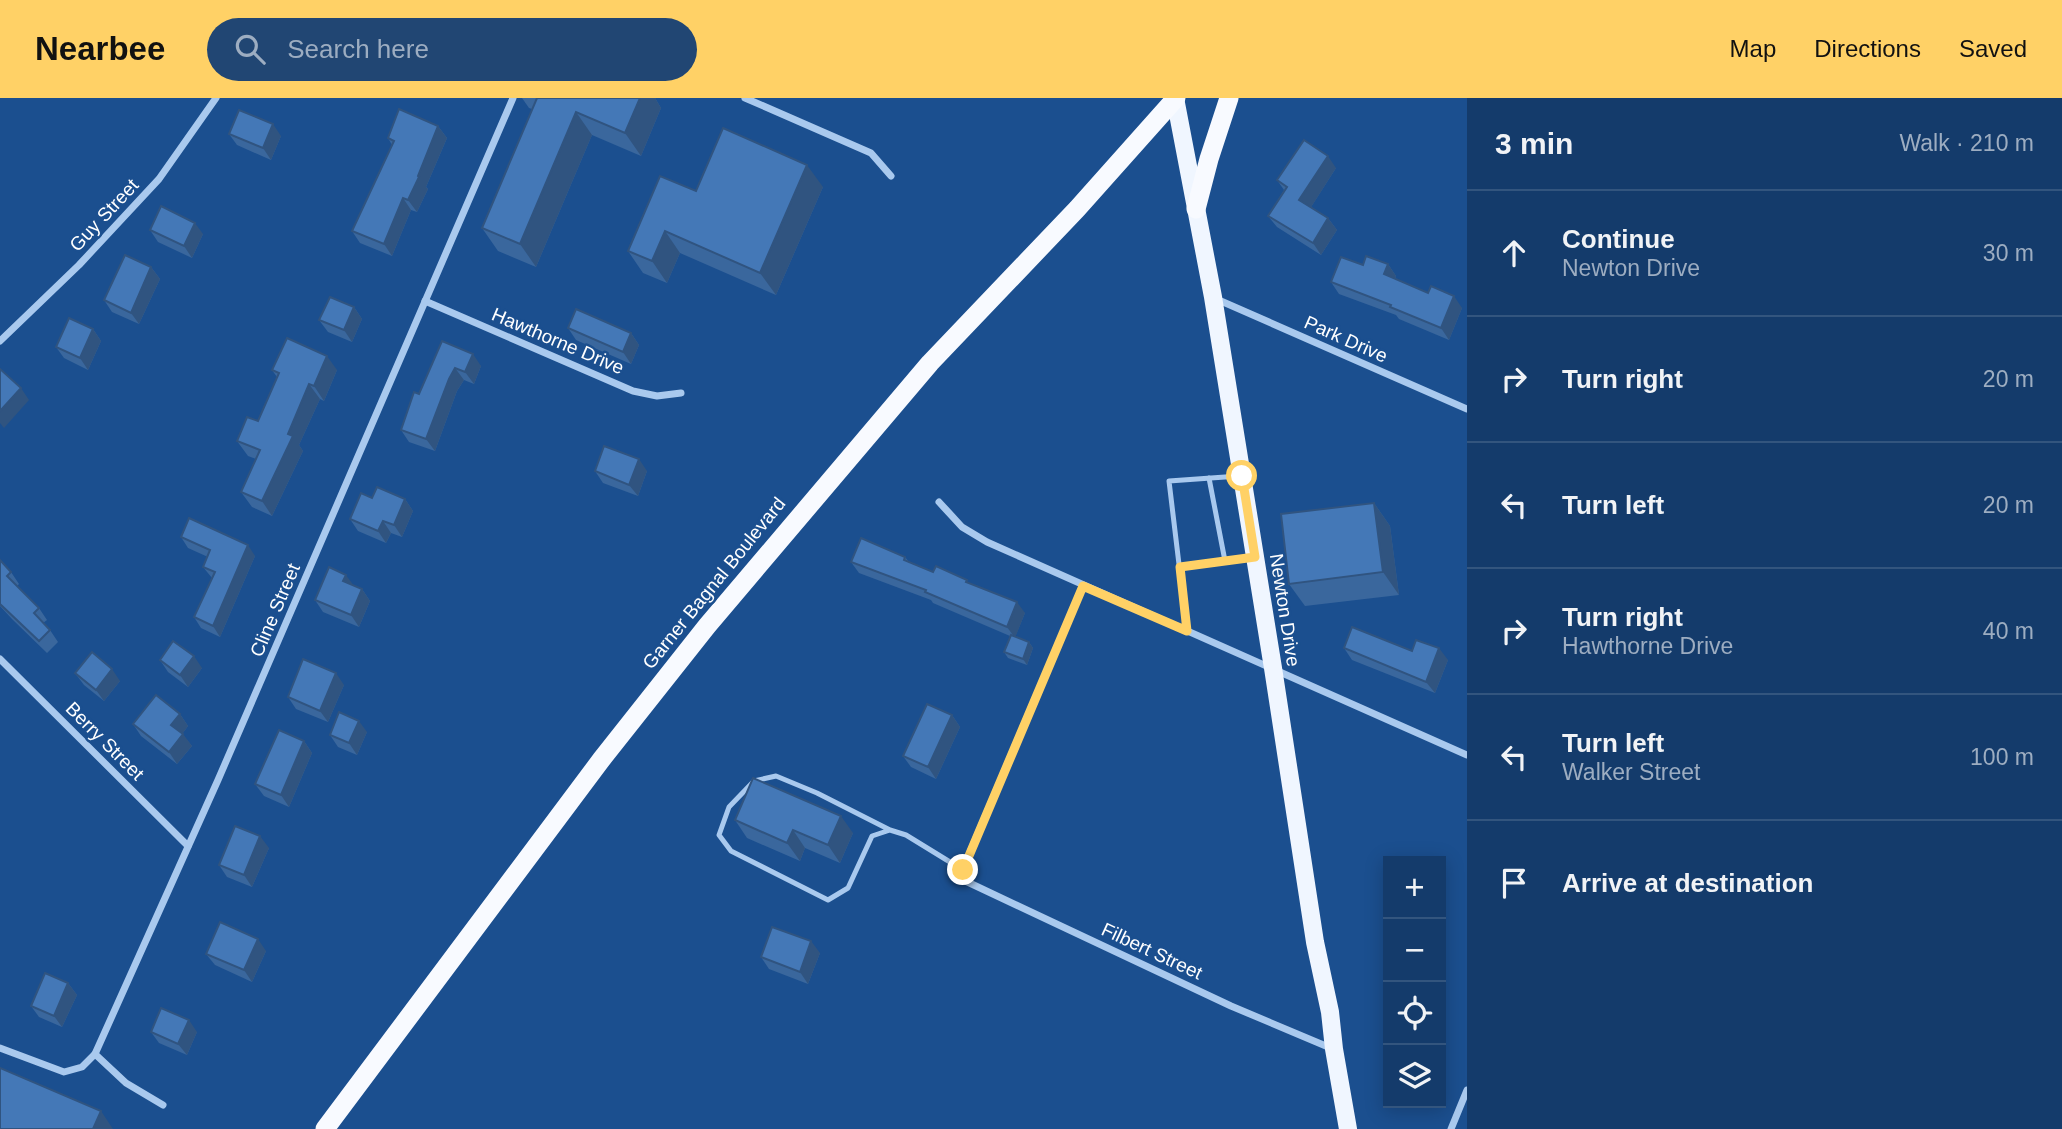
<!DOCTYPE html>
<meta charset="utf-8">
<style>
body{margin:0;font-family:Arial,sans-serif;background:#214673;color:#f1f3f6}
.controls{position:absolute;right:21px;bottom:21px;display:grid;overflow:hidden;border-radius:0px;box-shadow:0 4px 18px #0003}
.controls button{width:63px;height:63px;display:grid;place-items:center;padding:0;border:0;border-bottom:2px solid #33557e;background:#143b6b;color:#f1f3f6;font:35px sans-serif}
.stop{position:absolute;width:21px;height:21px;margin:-16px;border:5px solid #ffd166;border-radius:50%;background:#fff}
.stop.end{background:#ffd166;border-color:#fff;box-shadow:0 2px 7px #0008}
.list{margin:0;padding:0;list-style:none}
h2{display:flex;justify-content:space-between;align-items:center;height:91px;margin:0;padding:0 28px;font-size:30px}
h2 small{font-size:23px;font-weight:400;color:#9dadc1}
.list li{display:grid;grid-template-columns:46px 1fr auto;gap:21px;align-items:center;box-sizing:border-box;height:126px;padding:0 28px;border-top:2px solid #33557e}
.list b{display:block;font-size:26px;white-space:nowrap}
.list p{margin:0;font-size:23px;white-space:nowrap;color:#9dadc1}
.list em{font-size:23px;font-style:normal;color:#9dadc1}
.icon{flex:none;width:38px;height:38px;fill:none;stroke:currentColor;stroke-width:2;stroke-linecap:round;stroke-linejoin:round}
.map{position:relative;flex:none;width:1467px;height:1031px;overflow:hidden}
header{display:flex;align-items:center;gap:42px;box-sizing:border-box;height:98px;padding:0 35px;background:#ffd166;color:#111}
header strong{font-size:33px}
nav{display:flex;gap:38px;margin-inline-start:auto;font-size:24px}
.search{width:490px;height:63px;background:#214673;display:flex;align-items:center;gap:18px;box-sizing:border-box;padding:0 24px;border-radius:38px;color:#9dadc1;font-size:26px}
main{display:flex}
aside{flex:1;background:#143b6b}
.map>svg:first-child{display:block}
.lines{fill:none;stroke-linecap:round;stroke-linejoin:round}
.service{stroke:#a9c9ee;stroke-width:5}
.minor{stroke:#a9c9ee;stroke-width:7}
.primary{stroke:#f0f6ff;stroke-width:18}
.trunk{stroke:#f8faff;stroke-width:19}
.wall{fill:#3a679d}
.shaded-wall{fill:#305480}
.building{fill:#4478b7;stroke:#305480;stroke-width:2}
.route{stroke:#ffd166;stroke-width:9}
.labels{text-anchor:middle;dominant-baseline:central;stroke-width:5;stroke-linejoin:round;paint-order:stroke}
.street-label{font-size:19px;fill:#fff;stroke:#1b4f8f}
</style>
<header>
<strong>Nearbee</strong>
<div class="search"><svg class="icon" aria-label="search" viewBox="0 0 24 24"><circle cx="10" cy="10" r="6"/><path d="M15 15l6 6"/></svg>Search here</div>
<nav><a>Map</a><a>Directions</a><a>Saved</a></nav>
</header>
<main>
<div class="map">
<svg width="1467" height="1031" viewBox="0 0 1467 1031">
<rect width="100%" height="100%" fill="#1b4f8f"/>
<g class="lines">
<g class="service">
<polyline points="1209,380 1225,463"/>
<polyline points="1180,469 1253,459"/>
<polyline points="1187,533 1169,383 1239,378"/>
<polyline points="890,732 817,695 776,678 754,683 729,709 719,737 731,753 828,802 848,790 872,738 890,732 906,737 963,772"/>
</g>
<g class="minor">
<polyline points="745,0 871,55 891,78"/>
<polyline points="1214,200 1467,311"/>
<polyline points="425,203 633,293 657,298 681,295"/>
<polyline points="0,243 79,167 159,81 216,0"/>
<polyline points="939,404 962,429 987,444 1467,657"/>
<polyline points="1083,488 959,780 1231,908 1333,951"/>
<polyline points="0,561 188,748"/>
<polyline points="0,950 64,974 82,969 95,956 218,682 513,0"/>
<polyline points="95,956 126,985 163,1007"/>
<polyline points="1451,1031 1467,992"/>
</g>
<polyline class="primary" points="1175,0 1213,199 1273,570 1315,844 1330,914 1334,951 1348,1031"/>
<g class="trunk">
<polyline points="1196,111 1209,61 1229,0"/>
<polyline points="325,1031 601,662 707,528 930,265 1077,111 1176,0"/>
</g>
</g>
<g class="wall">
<polygon points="522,0 655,0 661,10 641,58 592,37 536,169 498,153 482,130 532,11 529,10"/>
<polygon points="438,28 447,40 426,89 428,91 417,114 411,112 392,158 360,145 352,133 392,47 388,40"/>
<polygon points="229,36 281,38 271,62 237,47"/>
<polygon points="1336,70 1311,109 1328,120 1337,132 1321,157 1277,129 1268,118 1284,92 1277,82"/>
<polygon points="823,89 776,197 680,155 667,185 643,175 628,153 696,93"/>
<polygon points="150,132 203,136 192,160 158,144"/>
<polygon points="1388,166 1396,178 1395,181 1462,210 1449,242 1399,221 1396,217 1339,196 1331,184 1363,167"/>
<polygon points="151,169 160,181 139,226 112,214 104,202"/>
<polygon points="354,209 362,221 352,244 328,234 319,222"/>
<polygon points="568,230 631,235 639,247 631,266 576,242"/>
<polygon points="93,231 101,243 88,272 64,260 56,249"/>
<polygon points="442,243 481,268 474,286 464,282 457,293 435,353 409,344 401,332 419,296"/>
<polygon points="272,272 337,272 324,303 320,301 299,347 303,353 272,418 252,409 241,394 256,361 248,358 237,343 258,323 277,279"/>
<polygon points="595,373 647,373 638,398 603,385"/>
<polygon points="372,400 405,401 413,413 402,439 391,435 386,445 358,433 350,421"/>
<polygon points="1374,405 1390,428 1399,497 1305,508 1289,486"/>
<polygon points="181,439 255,458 220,539 201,530 194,519 212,480 203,469 208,459 188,450"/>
<polygon points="905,459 909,464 933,474 969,485 1025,515 1015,539 1029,544 1033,550 1027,567 1008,560 1004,554 1010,538 933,505 931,502 859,475 851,464"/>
<polygon points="0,462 11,474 19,486 17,488 39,510 47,522 43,525 50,532 58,544 47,555 12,521 0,508"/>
<polygon points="354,488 362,491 370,503 359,529 323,514 315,502"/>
<polygon points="1344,550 1412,553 1448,562 1435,595 1352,562"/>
<polygon points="160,562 202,570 188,589 168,574"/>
<polygon points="75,575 120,583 104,603 84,587"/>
<polygon points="344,587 328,624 296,611 288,599"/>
<polygon points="180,616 188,628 182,636 192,648 177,666 141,638 133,626"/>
<polygon points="952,617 960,629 936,681 911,669 903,658"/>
<polygon points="367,634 357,657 338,649 330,637"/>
<polygon points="304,643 312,655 289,709 264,698 255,686"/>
<polygon points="735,722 853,735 840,765 805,750 800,763 747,740"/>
<polygon points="269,750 252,789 227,779 219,767"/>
<polygon points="266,853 252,884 215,867 206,856"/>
<polygon points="820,855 808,886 769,871 761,859"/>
<polygon points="68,885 77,897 62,929 39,919 31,908"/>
<polygon points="151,934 197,934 187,957 159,945"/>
</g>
<g class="shaded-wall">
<polygon points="640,0 655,0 661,10 641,58 625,35"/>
<polygon points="576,14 592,37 536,169 520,146"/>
<polygon points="273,26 281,38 271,62 263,50"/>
<polygon points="438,28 447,40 426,89 428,91 417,114 408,102"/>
<polygon points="1328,58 1336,70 1308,114 1299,102"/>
<polygon points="807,67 823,89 776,197 760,175"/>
<polygon points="403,100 411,112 392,158 384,146"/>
<polygon points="1328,120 1337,132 1321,157 1313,145"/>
<polygon points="195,125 203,136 192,160 184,148"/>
<polygon points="665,133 680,155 667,185 652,163"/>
<polygon points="1388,166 1396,178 1392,188 1384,176"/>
<polygon points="151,169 160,181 139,226 131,215"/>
<polygon points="1454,198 1462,210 1449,242 1441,230"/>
<polygon points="354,209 362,221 352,244 344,232"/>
<polygon points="93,231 101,243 88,272 80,260"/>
<polygon points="631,235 639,247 631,266 623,254"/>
<polygon points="473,256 481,268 474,286 465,274"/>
<polygon points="327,258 337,272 324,303 314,288"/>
<polygon points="455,270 464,282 457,293 435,353 426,341 449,281"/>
<polygon points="309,286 320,301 299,347 303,353 272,418 262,403 288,336"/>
<polygon points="21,290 29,302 4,330 0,325 0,313"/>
<polygon points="639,361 647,373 638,398 629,387"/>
<polygon points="405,401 413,413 402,439 394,427"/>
<polygon points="1374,405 1390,428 1399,497 1383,474"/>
<polygon points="383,423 391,435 386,445 378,433"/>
<polygon points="248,447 255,458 220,539 213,528"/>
<polygon points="346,477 354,488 343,483"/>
<polygon points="362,491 370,503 359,529 351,517"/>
<polygon points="1017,504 1025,515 1015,540 1007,529"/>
<polygon points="1029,544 1033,550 1027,567 1023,561"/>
<polygon points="1439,550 1448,562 1435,595 1426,584"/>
<polygon points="194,558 202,570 188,589 180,577"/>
<polygon points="112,571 120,583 104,603 96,592"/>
<polygon points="336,575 344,587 328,624 320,613"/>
<polygon points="180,616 188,628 180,639 171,627"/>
<polygon points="952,617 960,629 936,681 928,669"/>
<polygon points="359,623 367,634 357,657 349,645"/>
<polygon points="183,636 192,648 177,666 169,654"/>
<polygon points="304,643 312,655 289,709 281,697"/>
<polygon points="841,718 853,735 840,765 828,747"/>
<polygon points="793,732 805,750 800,763 787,745"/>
<polygon points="260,738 269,750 252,789 244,777"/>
<polygon points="258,841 266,853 252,884 244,872"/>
<polygon points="811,843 820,855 808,886 800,874"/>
<polygon points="68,885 77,897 62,929 54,918"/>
<polygon points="189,922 197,934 187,957 178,946"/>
<polygon points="101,1013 113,1031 93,1031"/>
</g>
<g class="building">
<polygon points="537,0 640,0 625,35 576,14 520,146 482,130"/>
<polygon points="399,11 438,28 418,78 419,79 408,102 403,100 384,146 352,133 394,43 388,40"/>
<polygon points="239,12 273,26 263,50 229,36"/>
<polygon points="723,30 807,67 760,175 665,133 652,163 628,153 660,78 696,93"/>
<polygon points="1304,42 1328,58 1299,102 1328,120 1313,145 1268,118 1287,89 1277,82"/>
<polygon points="161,108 195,125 184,148 150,132"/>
<polygon points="125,157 151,169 131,215 104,202"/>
<polygon points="1366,158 1388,166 1384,176 1428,195 1431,188 1454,198 1441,230 1390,209 1391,207 1331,184 1341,159 1363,167"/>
<polygon points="330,199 354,209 344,232 319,222"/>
<polygon points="576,211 631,235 623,254 568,230"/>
<polygon points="69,220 93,231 80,260 56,249"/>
<polygon points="287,240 327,258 314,288 309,286 288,336 293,338 262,403 241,394 260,352 237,343 247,319 258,323 279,275 272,272"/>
<polygon points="442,243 473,256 465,274 455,270 449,281 426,341 401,332 414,294 419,296"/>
<polygon points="0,271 21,290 0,313"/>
<polygon points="604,348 639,361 629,387 595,373"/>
<polygon points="377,389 405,401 394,427 383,423 378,433 350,421 361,395 372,400"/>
<polygon points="1374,405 1383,474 1289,486 1281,416"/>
<polygon points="189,420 248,447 213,528 194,519 215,474 203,469 210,452 181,439"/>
<polygon points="861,440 905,459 904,462 933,474 936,468 967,482 966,484 1017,504 1007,529 925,494 926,492 851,464"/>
<polygon points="0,462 11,474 7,478 39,510 34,515 50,532 39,543 0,506"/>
<polygon points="329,469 346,477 343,483 362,491 351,517 315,502"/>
<polygon points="1352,529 1412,553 1416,542 1439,550 1426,584 1344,550"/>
<polygon points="1011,537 1029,544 1023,561 1004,554"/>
<polygon points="173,543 194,558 180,577 160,562"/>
<polygon points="92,554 112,571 96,592 75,575"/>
<polygon points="303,561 336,575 320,613 288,599"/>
<polygon points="156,597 180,616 171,627 183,636 169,654 133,626"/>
<polygon points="927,606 952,617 928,669 903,658"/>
<polygon points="339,614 359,623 349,645 330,637"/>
<polygon points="279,632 304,643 281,697 255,686"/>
<polygon points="753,680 841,718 828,747 793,732 787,745 735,722"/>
<polygon points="235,728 260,738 244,777 219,767"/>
<polygon points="220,824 258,841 244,872 206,856"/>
<polygon points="772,829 811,843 800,874 761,859"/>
<polygon points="45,875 68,885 54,918 31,908"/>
<polygon points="161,910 189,922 178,946 151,934"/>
<polygon points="0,970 101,1013 93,1031 0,1031"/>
</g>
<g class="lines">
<polyline class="route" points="963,772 1083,488 1187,533 1180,469 1255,459 1242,378"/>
</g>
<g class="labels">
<g class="street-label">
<text transform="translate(104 117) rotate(-47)">Guy Street</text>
<text transform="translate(1346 241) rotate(24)">Park Drive</text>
<text transform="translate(558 243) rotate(23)">Hawthorne Drive</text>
<text transform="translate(714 485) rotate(-51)">Garner Bagnal Boulevard</text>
<text transform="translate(275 512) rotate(-67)">Cline Street</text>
<text transform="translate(1285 512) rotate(81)">Newton Drive</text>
<text transform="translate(105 643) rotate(45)">Berry Street</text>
<text transform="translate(1152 853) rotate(25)">Filbert Street</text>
</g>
</g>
</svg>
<div class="controls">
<button>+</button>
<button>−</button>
<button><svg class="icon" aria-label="locate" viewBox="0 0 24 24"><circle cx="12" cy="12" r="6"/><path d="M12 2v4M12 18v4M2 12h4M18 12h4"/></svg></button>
<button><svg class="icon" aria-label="layers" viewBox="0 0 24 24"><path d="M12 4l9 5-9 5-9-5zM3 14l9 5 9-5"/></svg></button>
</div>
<div class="stop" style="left:1242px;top:378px"></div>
<div class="stop end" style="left:963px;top:772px"></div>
</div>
<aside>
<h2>3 min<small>Walk · 210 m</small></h2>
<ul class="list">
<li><svg class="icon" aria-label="ahead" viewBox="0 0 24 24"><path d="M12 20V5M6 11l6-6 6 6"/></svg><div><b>Continue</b><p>Newton Drive</p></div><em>30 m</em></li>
<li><svg class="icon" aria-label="right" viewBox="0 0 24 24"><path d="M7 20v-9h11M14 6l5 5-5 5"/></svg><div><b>Turn right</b></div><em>20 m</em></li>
<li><svg class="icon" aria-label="left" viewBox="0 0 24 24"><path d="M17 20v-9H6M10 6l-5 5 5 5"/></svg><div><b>Turn left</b></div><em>20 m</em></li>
<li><svg class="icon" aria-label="right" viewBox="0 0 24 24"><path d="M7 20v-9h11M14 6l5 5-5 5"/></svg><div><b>Turn right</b><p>Hawthorne Drive</p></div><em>40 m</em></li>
<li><svg class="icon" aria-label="left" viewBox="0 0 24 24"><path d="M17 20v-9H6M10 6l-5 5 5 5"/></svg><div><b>Turn left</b><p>Walker Street</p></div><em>100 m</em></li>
<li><svg class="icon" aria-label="arrive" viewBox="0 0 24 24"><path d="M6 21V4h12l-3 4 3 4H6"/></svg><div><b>Arrive at destination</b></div></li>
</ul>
</aside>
</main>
